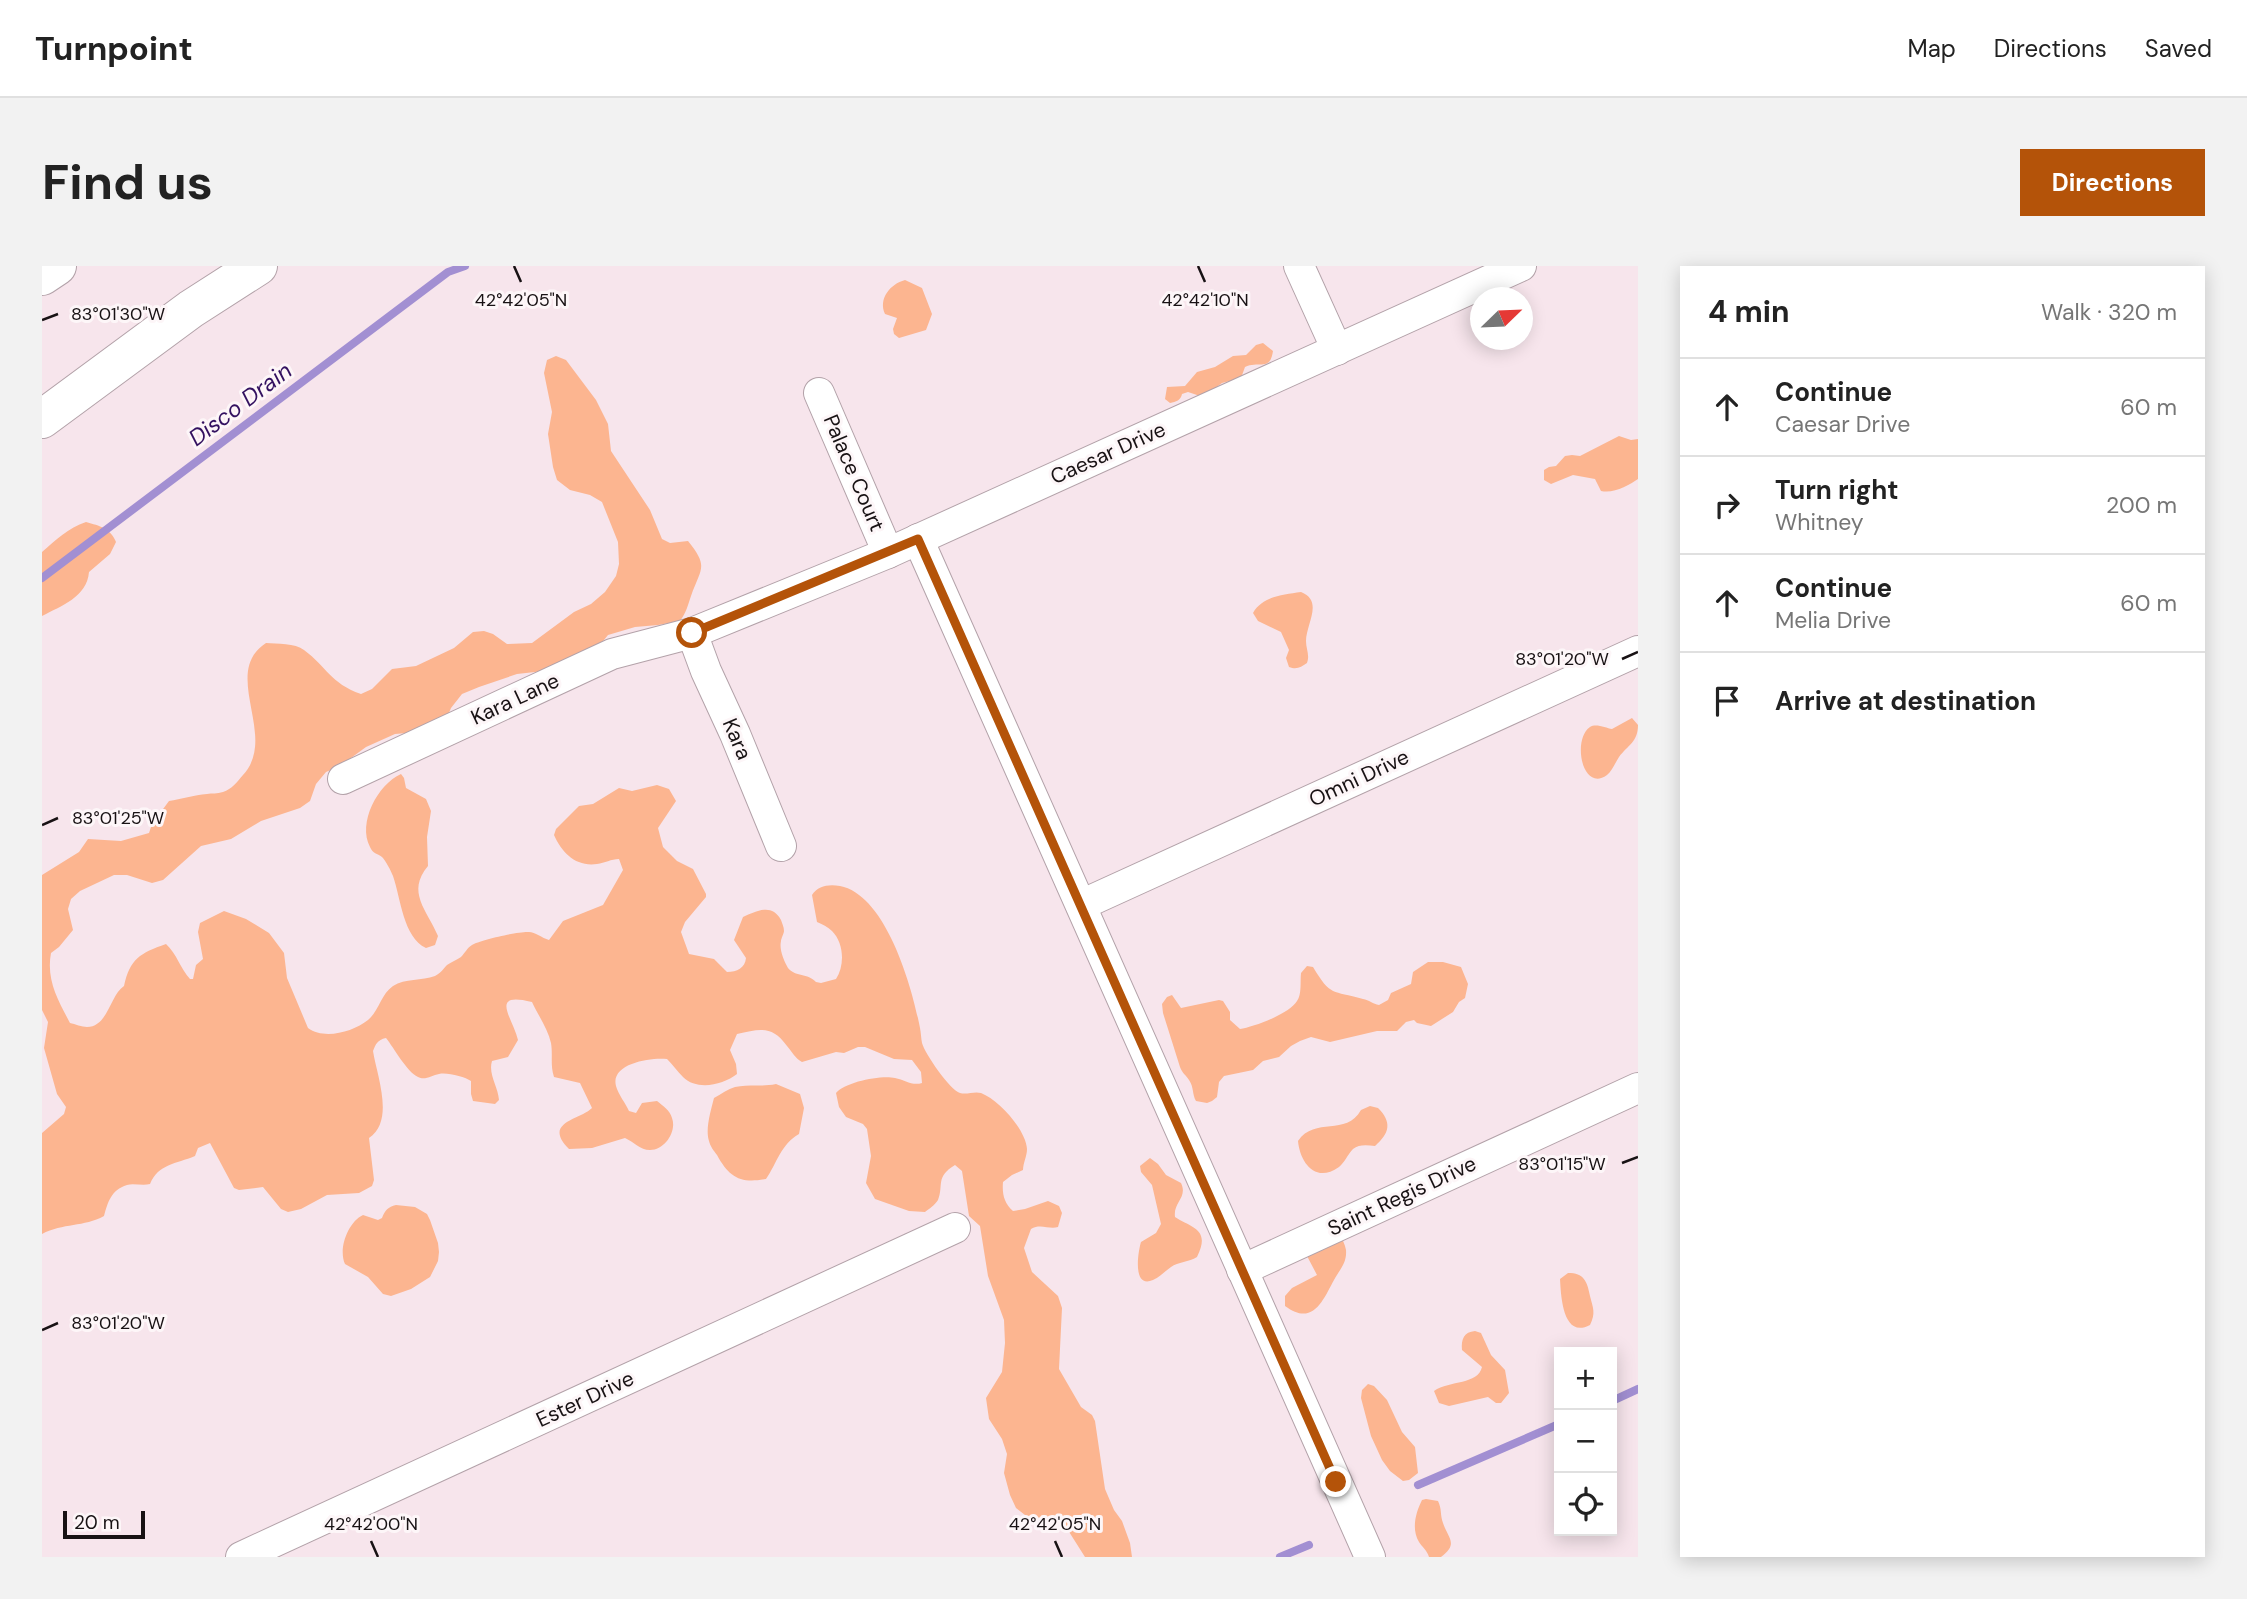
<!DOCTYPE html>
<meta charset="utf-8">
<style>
body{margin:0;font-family:"DM Sans",sans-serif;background:#f2f2f2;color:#222}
.controls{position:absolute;right:21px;bottom:21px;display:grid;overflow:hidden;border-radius:0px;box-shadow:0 4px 18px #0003}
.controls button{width:63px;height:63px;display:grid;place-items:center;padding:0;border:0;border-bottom:2px solid #e0e0e0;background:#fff;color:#222;font:35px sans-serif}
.compass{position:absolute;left:1428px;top:21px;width:63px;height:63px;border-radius:50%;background:#fff;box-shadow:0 4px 18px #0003;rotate:67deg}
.scale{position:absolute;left:21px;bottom:18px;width:82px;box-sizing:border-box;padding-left:7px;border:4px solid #181214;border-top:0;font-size:19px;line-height:24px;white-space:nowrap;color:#181214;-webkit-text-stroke:5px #fdf6f8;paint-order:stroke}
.stop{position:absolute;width:21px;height:21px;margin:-16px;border:5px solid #b45309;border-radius:50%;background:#fff}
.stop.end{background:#b45309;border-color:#fff;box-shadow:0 2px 7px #0008}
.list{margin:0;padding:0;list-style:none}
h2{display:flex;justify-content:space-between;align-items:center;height:91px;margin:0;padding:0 28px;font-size:30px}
h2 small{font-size:23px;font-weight:400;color:#767676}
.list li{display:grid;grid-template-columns:46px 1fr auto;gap:21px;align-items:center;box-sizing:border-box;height:98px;padding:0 28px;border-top:2px solid #e0e0e0}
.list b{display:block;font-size:26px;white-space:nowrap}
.list p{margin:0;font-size:23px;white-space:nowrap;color:#767676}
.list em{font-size:23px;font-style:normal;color:#767676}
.icon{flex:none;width:38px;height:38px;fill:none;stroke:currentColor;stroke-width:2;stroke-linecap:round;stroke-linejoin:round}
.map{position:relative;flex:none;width:1596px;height:1291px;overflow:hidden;border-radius:0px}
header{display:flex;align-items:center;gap:42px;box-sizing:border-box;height:98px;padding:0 35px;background:#fff;border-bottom:2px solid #e0e0e0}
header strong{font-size:33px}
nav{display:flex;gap:38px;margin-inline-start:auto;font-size:24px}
.intro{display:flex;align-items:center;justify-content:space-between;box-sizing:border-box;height:168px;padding:0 42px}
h1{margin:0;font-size:49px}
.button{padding:18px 32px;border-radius:0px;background:#b45309;color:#fff;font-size:24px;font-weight:700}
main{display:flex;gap:42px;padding:0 42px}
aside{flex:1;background:#fff;border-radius:0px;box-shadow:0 4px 18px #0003}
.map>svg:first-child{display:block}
.green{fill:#fcb590}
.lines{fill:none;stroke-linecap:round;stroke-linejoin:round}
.stream{stroke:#a28fd2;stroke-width:8}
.minor-casing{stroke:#b3a2a9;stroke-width:32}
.motorway-casing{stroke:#b3a2a9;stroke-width:40}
.minor{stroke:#fff;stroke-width:30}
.motorway{stroke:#fff;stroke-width:38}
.route{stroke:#b45309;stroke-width:9}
.ticks{fill:none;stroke:#181214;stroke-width:2.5}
.labels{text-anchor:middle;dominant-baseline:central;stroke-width:6;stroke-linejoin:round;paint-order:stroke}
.street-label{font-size:21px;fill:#181214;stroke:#fdf6f8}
.water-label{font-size:23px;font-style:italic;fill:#331160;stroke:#fdf6f8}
.ticks-label{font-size:18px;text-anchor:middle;fill:#181214;stroke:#fdf6f8;stroke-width:6;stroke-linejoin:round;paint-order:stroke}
</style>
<header>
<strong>Turnpoint</strong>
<nav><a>Map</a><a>Directions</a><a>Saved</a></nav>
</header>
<div class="intro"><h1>Find us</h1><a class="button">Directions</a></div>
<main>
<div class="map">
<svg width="1596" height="1291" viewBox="0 0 1596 1291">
<rect width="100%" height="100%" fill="#f7e5ec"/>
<g class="green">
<path d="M863,14L880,22L890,48L884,64L857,72L852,68L851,63L855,52L843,48C836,33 848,18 863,14Z"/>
<path d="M1221,77L1231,85C1228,106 1217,94 1203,101L1199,112L1180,117L1161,131L1146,126L1140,128C1139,134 1134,136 1128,137L1123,133L1125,121L1143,120L1155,106L1173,101L1191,90L1204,89L1214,79Z"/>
<path d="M514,90L524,94L554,134L566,158L569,185L608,244L620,273L628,277L646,275C667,301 659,302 649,330C646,339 644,347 638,355L616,359L593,361L566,369L557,380L502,405L475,408L437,421L420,428L409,442L404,454L365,467L353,468L324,481L298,500L284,506L274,518L268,535L258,542L219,555L189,573L159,580L121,614L110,617L85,609H72L38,625L29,633L26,643L31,664L17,681L9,687C4,714 16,734 28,757C33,758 40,761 45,761C66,761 68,729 82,720C88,693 98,687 124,678C135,688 138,702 148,713H151L154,699L161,693L156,666L158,657L182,645L204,653L227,667L242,687L245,712L266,762C282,774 311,766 326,754C337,745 339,728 351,720C363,712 380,715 393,710C399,707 401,703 405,699C409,696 415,694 419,691C423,687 425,682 430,679C438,674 478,665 487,666C493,666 500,672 507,674L521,655L561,639L581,604L577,593C569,593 563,597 555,598C534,601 520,587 512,569L514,563L537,540L551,538L577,522L590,525L615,519L627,523L634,535L616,562L621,581L635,595L651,603L664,628V631L643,656L639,666L647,688L672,693L685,706C695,706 703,702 704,692L692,674L701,651C715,645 730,637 739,654C740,657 742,661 742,665C742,667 739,673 739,675C737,684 742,695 746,702C753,711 766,707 774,716L779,717L794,713C803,699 802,677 790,665C786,661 780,658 775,656L770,629C776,620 786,618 798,620C844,629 870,720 878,762C879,767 879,772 880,777C883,788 908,824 918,827C925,829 932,825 939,827C957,834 984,864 985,883C985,890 981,897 981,904L970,909L961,916C960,928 962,937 971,945L983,943L1006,935L1017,940L1020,947L1016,961C1007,964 999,957 989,963L982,982L990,1006L1016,1030L1020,1042L1017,1103L1039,1141L1050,1149L1053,1155L1063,1223L1072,1244L1080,1255L1088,1277L1090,1291H1043L1017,1250L992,1252L983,1249L974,1242L968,1229L962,1207L965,1188L960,1173L947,1153L944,1132L960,1106L963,1077L962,1054L946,1010L938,960L927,950L920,905L913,899C893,911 902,919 896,934C893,939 887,943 883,946L867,945L833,933L824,917L829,890L825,863L821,858L804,851L797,841L794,827C804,816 838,809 853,812C863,814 870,820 880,817L879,806L870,794L852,793L823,781H816L802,787L794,786L760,796C752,791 751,787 745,780C730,759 718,763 695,768L688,784L694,798L695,808C681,819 655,825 641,811C635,805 631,799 625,793C610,791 568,797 574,820C576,828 584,838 587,845L594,847L600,837L615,835C621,840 628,844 630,852C635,865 623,884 608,884C598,884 592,876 583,872L550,882L527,883C500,856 538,854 550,842L538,817L512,811C508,799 511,789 509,777C506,763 496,749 490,736C446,725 471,752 476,774L466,791L450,795C446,808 456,820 457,834L453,838L431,835L429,828V815C423,811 405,806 397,808C390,809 383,815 376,811C365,806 352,782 344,772C335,774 334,778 331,785C335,810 353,855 327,872L332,914L330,920L317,927L285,929L259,943L246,946L239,943L221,921L197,924L192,922L168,877L156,882L153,890C134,898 116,898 108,918C101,920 91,917 85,919C69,924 66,936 62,950C42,961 21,957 0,968V867L22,848L24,841L15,828L2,782L6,756L0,744V609L37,586L46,573L79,575L107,567L110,558L127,535C139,533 152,529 165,528C170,527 175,528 181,526C190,523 195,516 201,509C237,470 178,407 224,377C235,378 253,377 262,384C285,401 288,417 319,428L330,423L350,403L374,400L412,382L431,366L442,365L451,368L465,378L490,377L532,346L549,338L563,326L574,310L577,298L576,276L560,236L548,229L528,224L515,214L511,201L506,168L510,146L502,107L505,94Z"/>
<path d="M1577,170L1589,174L1596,173V213C1587,219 1572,228 1559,225L1553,213L1531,209L1509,218L1502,214V204L1507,201L1514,200L1523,190L1530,189L1538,190Z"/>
<path d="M44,256C58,260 68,262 74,276L68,288L47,306C45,331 19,340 0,350V286C14,274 26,262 44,256Z"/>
<path d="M1259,326C1282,335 1264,358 1264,375C1264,383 1268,389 1265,397C1259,401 1255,404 1247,401L1244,392L1247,384L1239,366L1216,355L1211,347C1221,330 1240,329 1259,326Z"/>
<path d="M1590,452L1596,459C1596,476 1586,479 1577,491C1573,497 1570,505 1565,509C1540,527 1530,473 1548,461C1554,457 1564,462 1570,463Z"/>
<path d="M359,508L362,512L364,522L384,533L389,545L385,571L386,600C364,626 385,644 396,670L393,679L384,682C361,671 359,633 351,610C349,605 344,595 340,591C335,587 331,588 328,581C315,557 336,518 359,508Z"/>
<path d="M1386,696H1401L1419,701L1426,718L1423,732L1417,736L1411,746L1389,760L1375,757L1372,754L1364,756L1355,765H1335L1288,776L1269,771L1258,775L1249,780L1237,791L1221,795L1211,804L1182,810L1177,816L1175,831L1170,835L1165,837L1154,835C1150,828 1152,821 1147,814C1144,809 1140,807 1138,801L1121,747L1120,738L1125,731L1130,729L1139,742L1177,734L1181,735L1188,746V754L1198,763C1212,761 1247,748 1255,735C1260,728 1258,716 1259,707L1265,700L1271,701C1289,731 1290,724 1321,733C1327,734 1331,738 1337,739L1346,734L1349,727L1369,718L1371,706Z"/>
<path d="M734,818L758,828L762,842L757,868C739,878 735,897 724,913C698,918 687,911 675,889C672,885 668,880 667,875C663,863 669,844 672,832C679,828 686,823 693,821C707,818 720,821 734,818Z"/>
<path d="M1328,840L1336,842C1350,856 1348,867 1333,880C1325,879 1317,878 1311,883C1306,888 1303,896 1297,901C1273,918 1258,896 1256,875C1273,850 1304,871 1319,844Z"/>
<path d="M1108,892L1116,898L1124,909L1139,917C1146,932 1131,936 1133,951C1150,962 1169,963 1155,991C1147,996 1136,996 1129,1001C1123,1005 1118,1011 1111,1014C1090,1023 1096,986 1099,976L1114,967L1119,958L1110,919L1099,906L1098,900Z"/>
<path d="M354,939L373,941L385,948L388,954L396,977L397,986L396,995L388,1011L369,1023L349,1030L341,1028L326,1011L303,998C296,983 306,956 321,949L336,954L340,952C343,944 346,941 354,939Z"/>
<path d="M1298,968C1300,973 1303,978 1304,984C1305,997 1298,1003 1292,1014C1281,1034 1271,1061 1243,1040V1030L1250,1022L1275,1009L1265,990Z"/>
<path d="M1526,1007C1542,1007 1545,1015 1548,1030C1551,1042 1554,1047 1548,1059C1521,1073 1519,1031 1518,1013Z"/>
<path d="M1433,1065L1439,1067L1449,1089L1463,1104L1467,1127L1459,1137H1454L1446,1131L1407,1140L1397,1137L1392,1125C1408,1114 1436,1119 1440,1101L1420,1084C1419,1073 1422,1066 1433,1065Z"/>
<polygon points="1326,1118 1332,1120 1345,1134 1360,1166 1373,1181 1376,1207 1367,1214 1361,1215 1348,1205 1340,1194 1329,1170 1319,1132 1320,1124"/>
<path d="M1384,1233L1396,1235C1400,1243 1398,1249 1401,1257C1406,1272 1417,1278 1399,1291H1387C1385,1284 1380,1281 1377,1276C1369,1263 1374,1246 1380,1234Z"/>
</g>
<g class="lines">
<g class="stream">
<polyline points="0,312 406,6 423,0"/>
<polyline points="1570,1135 1596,1123"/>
<polyline points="1376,1219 1517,1158"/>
<polyline points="1238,1291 1267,1279"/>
</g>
<defs>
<g id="minor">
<polyline points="1257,0 1295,84"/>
<polyline points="777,127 846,287"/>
<polyline points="876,273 1328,1291"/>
<polyline points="650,367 664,405 693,468 739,580"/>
<polyline points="301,513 570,388 650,367 846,287 1479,0"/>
<polyline points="1039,639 1596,385"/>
<polyline points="1200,1004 1596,822"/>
<polyline points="199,1291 913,962"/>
</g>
<g id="motorway">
<polyline points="0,10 15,0"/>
<polyline points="0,153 149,43 216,0"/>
</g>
</defs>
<use href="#minor" class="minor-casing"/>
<use href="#motorway" class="motorway-casing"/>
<use href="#minor" class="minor"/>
<use href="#motorway" class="motorway"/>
</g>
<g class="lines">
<polyline class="route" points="650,367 876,273 1294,1216"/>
</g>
<path class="ticks" d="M472,0L479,16M1156,0L1163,16M0,54L16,48M1580,393L1596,386M0,559L16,552M1580,897L1596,891M0,1064L16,1057M329,1275L336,1291M1013,1275L1020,1291"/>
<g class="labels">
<g class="street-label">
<text transform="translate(1066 187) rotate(-24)">Caesar Drive</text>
<text transform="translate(812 207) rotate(67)">Palace Court</text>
<text transform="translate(473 433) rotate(-25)">Kara Lane</text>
<text transform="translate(695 473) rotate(67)">Kara</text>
<text transform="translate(1317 512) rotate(-25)">Omni Drive</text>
<text transform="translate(1360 930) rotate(-25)">Saint Regis Drive</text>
<text transform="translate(543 1133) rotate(-25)">Ester Drive</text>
</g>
<g class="water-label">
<text transform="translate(198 138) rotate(-37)">Disco Drain</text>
</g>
</g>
<g class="ticks-label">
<text x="479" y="40">42°42'05"N</text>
<text x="1163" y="40">42°42'10"N</text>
<text x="76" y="54">83°01'30"W</text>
<text x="1520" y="399">83°01'20"W</text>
<text x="76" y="558">83°01'25"W</text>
<text x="1520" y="904">83°01'15"W</text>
<text x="76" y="1063">83°01'20"W</text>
<text x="329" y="1264">42°42'00"N</text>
<text x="1013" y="1264">42°42'05"N</text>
</g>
</svg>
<div class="controls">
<button>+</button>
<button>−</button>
<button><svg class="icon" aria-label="locate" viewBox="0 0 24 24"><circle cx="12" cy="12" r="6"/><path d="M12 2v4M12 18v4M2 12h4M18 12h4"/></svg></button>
</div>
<svg class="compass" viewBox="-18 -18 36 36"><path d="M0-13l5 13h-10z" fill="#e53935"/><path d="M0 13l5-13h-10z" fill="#767676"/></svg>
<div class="scale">20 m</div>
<div class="stop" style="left:650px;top:367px"></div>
<div class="stop end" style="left:1294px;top:1216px"></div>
</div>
<aside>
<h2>4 min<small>Walk · 320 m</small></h2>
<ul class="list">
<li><svg class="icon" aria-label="ahead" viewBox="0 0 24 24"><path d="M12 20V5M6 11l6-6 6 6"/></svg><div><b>Continue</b><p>Caesar Drive</p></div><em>60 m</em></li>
<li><svg class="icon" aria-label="right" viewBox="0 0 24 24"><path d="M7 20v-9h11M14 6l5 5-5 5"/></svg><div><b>Turn right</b><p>Whitney</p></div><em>200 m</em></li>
<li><svg class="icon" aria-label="ahead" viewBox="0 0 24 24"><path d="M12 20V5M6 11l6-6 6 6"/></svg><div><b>Continue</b><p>Melia Drive</p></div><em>60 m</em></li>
<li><svg class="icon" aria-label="arrive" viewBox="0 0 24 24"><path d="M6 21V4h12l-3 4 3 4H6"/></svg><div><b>Arrive at destination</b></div></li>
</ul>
</aside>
</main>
